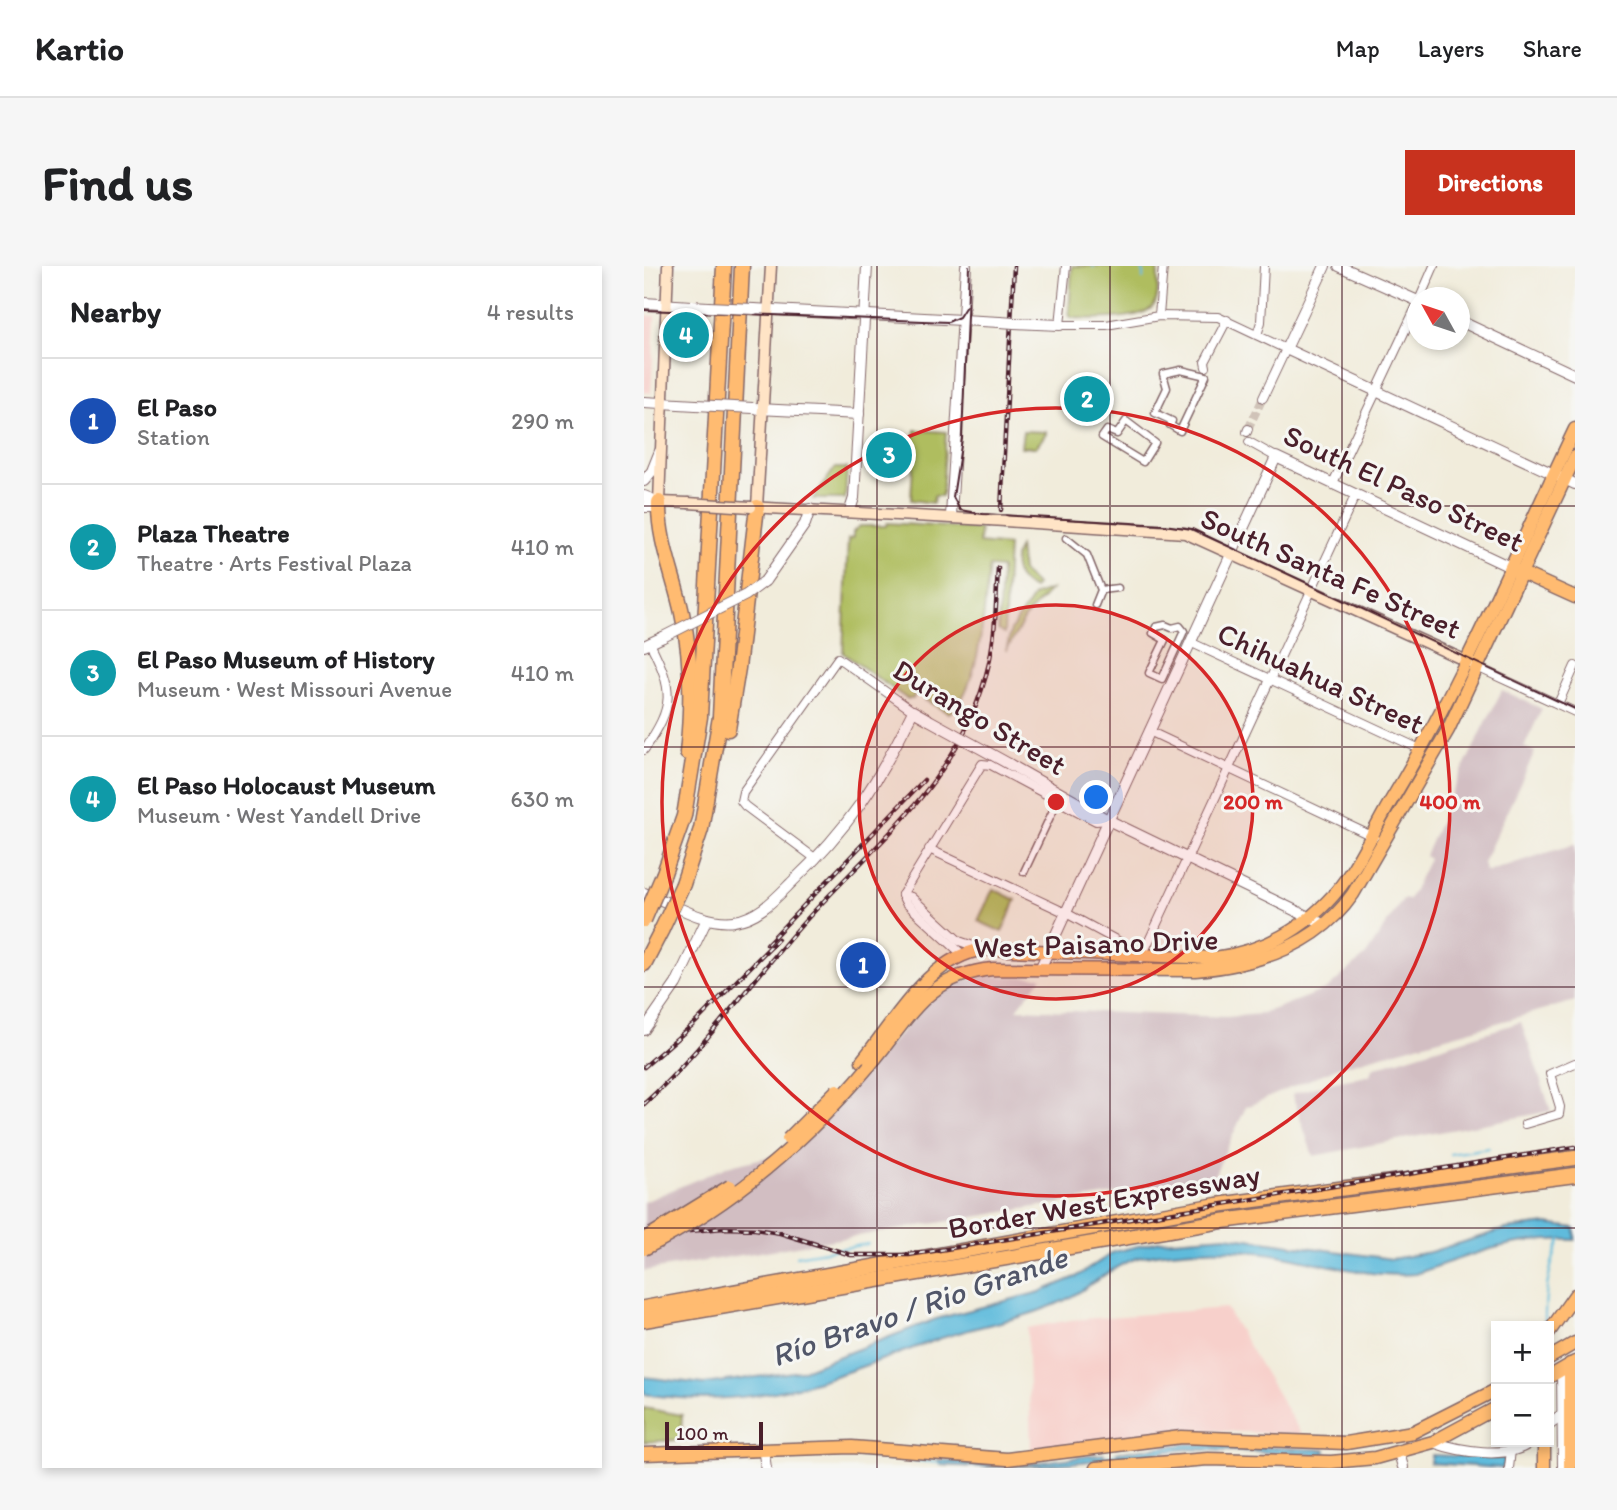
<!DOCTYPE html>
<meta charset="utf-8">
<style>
body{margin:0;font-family:Itim,sans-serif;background:#f6f6f6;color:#202124}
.controls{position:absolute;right:21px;bottom:21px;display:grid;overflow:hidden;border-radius:0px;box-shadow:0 4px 10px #0003}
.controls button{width:63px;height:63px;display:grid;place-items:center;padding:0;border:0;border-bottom:2px solid #e0e0e0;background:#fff;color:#202124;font:35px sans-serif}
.compass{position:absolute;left:763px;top:21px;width:63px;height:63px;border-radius:50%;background:#fff;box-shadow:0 4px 10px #0003;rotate:310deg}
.scale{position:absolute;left:21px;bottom:18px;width:98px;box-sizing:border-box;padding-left:7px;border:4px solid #4a1f2b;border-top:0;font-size:19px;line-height:24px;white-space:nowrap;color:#4a1f2b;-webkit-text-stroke:5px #f6f6f2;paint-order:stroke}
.you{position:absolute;left:453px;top:532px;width:24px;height:24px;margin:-18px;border:5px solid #fff;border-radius:50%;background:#1a73e8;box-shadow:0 0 0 10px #1a73e833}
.badge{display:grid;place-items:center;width:46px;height:46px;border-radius:50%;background:#c8321e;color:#fff;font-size:23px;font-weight:700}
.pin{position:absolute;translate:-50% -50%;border:4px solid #fff;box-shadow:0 2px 7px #0006}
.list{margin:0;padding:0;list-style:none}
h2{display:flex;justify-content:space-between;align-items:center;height:91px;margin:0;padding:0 28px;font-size:30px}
h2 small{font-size:23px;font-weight:400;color:#757577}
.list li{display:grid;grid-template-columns:46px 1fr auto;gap:21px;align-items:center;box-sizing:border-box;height:126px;padding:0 28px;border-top:2px solid #e0e0e0}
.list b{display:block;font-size:26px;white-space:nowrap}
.list p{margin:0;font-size:23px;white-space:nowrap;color:#757577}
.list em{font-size:23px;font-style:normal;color:#757577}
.map{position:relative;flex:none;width:931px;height:1202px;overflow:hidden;border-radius:0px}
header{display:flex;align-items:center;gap:42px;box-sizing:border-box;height:98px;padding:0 35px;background:#fff;border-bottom:2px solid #e0e0e0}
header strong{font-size:33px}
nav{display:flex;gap:38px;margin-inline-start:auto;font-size:24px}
.intro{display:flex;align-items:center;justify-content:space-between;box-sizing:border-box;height:168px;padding:0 42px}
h1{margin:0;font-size:49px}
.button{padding:18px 32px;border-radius:0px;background:#c8321e;color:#fff;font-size:24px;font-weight:700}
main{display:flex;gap:42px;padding:0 42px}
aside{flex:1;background:#fff;border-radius:0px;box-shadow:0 4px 10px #0003}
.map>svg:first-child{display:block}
.built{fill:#f7d0cb}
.industrial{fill:#d2bec2}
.green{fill:#afbd5f;stroke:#7c6e45;stroke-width:2}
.water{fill:#5ebbdc;stroke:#546d84;stroke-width:2}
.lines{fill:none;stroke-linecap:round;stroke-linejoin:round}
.stream{stroke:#5ebbdc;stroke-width:2}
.minor-tunnel{stroke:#d0c3b8;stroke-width:8;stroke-dasharray:8 4;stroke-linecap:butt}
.pedestrian-casing{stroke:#846769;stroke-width:9}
.minor-casing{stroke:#846769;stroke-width:10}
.tertiary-casing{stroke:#846769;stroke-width:12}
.secondary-casing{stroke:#846769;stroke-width:13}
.primary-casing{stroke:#846769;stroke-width:15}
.trunk-casing{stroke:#846769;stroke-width:15}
.motorway-casing{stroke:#846769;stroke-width:17}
.pedestrian{stroke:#fff;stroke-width:6}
.minor{stroke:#fff;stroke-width:8}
.tertiary{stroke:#fff;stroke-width:10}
.secondary{stroke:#ffe4c6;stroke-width:10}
.primary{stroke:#ffbb71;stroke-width:12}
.trunk{stroke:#ffbb71;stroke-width:12}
.motorway{stroke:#ffbb71;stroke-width:14}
.tram{stroke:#4a1f2b;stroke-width:2}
.rail-casing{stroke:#4a1f2b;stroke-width:4.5}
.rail{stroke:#f6f6f2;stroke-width:2;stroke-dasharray:5;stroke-linecap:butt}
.tertiary-bridge-casing{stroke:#846769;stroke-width:12;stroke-linecap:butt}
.secondary-bridge-casing{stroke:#846769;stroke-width:13;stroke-linecap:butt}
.primary-bridge-casing{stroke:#846769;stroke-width:15;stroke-linecap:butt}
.motorway-bridge-casing{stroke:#846769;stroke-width:17;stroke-linecap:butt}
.tertiary-bridge{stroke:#fff;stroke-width:10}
.secondary-bridge{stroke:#ffe4c6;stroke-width:10}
.primary-bridge{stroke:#ffbb71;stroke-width:12}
.motorway-bridge{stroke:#ffbb71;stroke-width:14}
.grid{fill:none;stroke:#4a1f2b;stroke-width:2;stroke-opacity:0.55}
.ring{fill:none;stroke:#d62828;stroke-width:3.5}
.labels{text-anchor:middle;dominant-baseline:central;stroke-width:6;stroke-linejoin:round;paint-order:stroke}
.street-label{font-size:30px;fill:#4a1f2b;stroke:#f6f6f2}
.water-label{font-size:32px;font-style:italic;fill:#515669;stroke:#f6f6f2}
.centre{fill:#d62828;stroke:#f6f6f2;stroke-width:3.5}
.ring-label{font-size:21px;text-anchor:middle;font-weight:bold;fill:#d62828;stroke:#f6f6f2;stroke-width:6;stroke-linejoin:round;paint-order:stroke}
</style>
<header>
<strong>Kartio</strong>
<nav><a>Map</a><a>Layers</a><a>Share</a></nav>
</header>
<div class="intro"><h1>Find us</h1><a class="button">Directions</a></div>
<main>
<aside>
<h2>Nearby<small>4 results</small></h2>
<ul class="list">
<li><span class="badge" style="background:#1a4fb4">1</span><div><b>El Paso</b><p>Station</p></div><em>290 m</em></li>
<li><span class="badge" style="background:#0f9aa8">2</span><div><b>Plaza Theatre</b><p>Theatre · Arts Festival Plaza</p></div><em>410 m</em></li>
<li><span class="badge" style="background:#0f9aa8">3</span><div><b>El Paso Museum of History</b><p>Museum · West Missouri Avenue</p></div><em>410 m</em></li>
<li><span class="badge" style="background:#0f9aa8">4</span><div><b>El Paso Holocaust Museum</b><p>Museum · West Yandell Drive</p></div><em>630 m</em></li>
</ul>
</aside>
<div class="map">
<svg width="931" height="1202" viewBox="0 0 931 1202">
<rect width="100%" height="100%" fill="#f6f6f2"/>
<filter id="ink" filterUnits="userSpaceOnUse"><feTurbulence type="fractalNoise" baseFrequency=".0143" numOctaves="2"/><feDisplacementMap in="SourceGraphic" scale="14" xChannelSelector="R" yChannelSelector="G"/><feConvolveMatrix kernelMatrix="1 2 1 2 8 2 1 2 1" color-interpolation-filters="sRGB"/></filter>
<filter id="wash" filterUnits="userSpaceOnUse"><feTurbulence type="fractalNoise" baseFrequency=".00686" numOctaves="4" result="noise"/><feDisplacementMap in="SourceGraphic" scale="28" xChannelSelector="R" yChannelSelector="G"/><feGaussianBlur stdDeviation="1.57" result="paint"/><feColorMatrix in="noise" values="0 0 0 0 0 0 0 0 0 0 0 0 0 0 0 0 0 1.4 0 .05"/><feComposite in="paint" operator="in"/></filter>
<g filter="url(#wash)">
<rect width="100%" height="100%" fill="#f1ecdb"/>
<g class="built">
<polygon points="0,49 11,50 7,127 0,126"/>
<polygon points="582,1042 658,1169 542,1163 387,1183 383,1062 426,1054"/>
</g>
<g class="industrial">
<polygon points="858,424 898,443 880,481 891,486 839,597 842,606 931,578 931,735 695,801 602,841 569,912 0,1005 0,936 82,901 152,884 289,730 307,717 341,710 398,711 373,743 583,751 617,748 683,723 722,689 759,633 765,634 785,593 781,590 815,511"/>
<polygon points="877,756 907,845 669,890 648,828 681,818 726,809 728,802"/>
</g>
<g class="green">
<path d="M428,0H514C513,11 516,30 510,39C500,55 445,53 428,52L425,49Z"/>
<polygon points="271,164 302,166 298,230 290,230 289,237 267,234"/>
<polygon points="379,165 402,166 402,168 392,181 377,181"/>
<polygon points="191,202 203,202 201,233 169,233"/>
<path d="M243,257L336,263L335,277L364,280L360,368L354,364L357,302L345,301C340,339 337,424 305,447L281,434L283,430L271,426L269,433H263L199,387L204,273L209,272V266L216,260H242Z"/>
<path d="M375,281L378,305L392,319L390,323C372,316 365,299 375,281Z"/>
<polygon points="406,324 383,349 362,385 367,364 390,329"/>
<polygon points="349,623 372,634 358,666 334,655"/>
<polygon points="0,1142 38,1149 37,1167 33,1174 0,1176"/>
</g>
<g class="water">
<path d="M903,958L931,962V974C871,970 826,989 771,1008C725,1012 679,997 635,989C592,982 539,981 497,991C469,998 445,1023 419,1035C379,1054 334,1059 292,1074C187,1111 116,1146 0,1128V1111L60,1118L157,1105L292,1053L396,1026L432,1011L470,986L515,975L582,970L748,993L786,986L862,963Z"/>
<polygon points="544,1178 682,1184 681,1189 543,1183 474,1191 473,1186"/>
<path d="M460,1188L461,1193C407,1201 352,1202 297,1199L294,1194L367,1200Z"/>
<polygon points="787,1189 861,1192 859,1202 786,1197"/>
</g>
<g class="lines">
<g class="stream">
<polyline points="449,1 450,0"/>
<polyline points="499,13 499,0"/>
<polyline points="806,888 845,882"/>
<polyline points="152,990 224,978"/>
<path d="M901,1060C900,1030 904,1001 917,973"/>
<polyline points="218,1190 297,1197"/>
<polyline points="461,1191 473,1188"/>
</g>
</g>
</g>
<g filter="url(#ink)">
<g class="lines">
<polyline class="minor-tunnel" points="604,163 619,132"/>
<defs>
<g id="pedestrian">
<polygon points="537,104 562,110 536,165 526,159 528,155 511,147 523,122 519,108"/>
<polygon points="482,155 511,177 499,196 458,171 463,164 473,168"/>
<polyline points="422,272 443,289 457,324 451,339"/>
<polyline points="457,324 474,322"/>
<polygon points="521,359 528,362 536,360 540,365 518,413 505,407 521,374 509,367 512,361"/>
<polyline points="380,606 413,536"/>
</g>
<g id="minor">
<polyline points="422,0 416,59 462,59 515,50 574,51 642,83 619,132"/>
<polyline points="776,32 790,0"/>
<polyline points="515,50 519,0"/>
<polyline points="613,69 617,56 620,0"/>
<polyline points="562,101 561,96 583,54"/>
<polyline points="603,166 604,163"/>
<polyline points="605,176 632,191"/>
<polyline points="689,217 774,37"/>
<polyline points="546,376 778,484"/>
<polyline points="833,401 931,446"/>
<polyline points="914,438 931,400"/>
<polyline points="505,465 730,571"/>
<path d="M0,484C31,439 30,425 6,377"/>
<polyline points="285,583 422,647 498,688"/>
<polyline points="172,593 101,540 97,535 99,526 194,392 269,445"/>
<polyline points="258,629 338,498 347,499 452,555 464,554"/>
<polyline points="258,629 267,631 315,675 338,683"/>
<polyline points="258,629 262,637 319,689"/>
<polyline points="497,692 712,228"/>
<polyline points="881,858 915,848 916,841 906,808 931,797"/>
<polyline points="917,1104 918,1202"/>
<polyline points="865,1202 867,1184"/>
</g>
<g id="tertiary">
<polyline points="681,0 642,83 931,218"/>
<polyline points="695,0 774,35"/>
<polyline points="0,37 64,41"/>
<polyline points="110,43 356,56"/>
<polyline points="816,55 931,109"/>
<polyline points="370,57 416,59"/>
<polyline points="0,136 52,139"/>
<polyline points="114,143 215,148"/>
<polyline points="0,215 8,205 16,185"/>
<polyline points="0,230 15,236"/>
<polyline points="0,241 8,241 15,236"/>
<polyline points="206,244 210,232 223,0"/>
<polyline points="307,250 322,0"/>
<polyline points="121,315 161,258 166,243"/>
<polyline points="0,380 19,371"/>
<polyline points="365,498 464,554 681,659"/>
<path d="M0,627C29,637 59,659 90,655C114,652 131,633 147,617C205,562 234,517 269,445L285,454"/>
<polyline points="396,703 632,191 866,301"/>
<polyline points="0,764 32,718 63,653"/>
<polyline points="905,1158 917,1149 927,1148"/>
<path d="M789,1176C814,1185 864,1194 886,1176"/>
<polyline points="115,1183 120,1188 122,1202"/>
<polyline points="755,1187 759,1201"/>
</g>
<g id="secondary">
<polyline points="24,0 15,236 44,237"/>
<polyline points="107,241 345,254"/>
<polyline points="113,241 127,0"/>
<polyline points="361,255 541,267 829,398"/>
</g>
<g id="primary">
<polyline points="869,303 931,331"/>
<path d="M218,795C251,755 285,690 341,683L571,692C614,686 652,668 683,636C710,609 726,571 745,538C817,419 871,289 931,163"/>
<path d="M225,800C265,754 281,709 349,703L551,704C612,699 673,680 709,628L804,464L931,191"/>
<polyline points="905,1066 931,1029"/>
<polyline points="900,1202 900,1176"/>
<polyline points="926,1202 926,1098"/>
</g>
<g id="trunk">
<polyline points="905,1092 931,1077"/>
<polyline points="905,1111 931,1096"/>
<polyline points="0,1188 208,1181 363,1193 537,1171 702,1177 769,1166 852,1124"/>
<polyline points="452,1202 564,1193 687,1196 731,1192 789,1176 852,1142"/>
</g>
<g id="motorway">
<path d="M15,236C14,274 30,310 38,347C48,392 48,441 43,487"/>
<polyline points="84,463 94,402 113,241"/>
<polyline points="20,607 40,550 56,451 80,0"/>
<polyline points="39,618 57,563 76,451 98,0"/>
<polyline points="0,698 18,663"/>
<polyline points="0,1042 573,939 931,892"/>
<polyline points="0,1054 578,955 931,909"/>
</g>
</defs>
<use href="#pedestrian" class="pedestrian-casing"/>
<use href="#minor" class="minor-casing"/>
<use href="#tertiary" class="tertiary-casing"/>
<use href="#secondary" class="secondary-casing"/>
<use href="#primary" class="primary-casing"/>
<use href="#trunk" class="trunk-casing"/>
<use href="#motorway" class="motorway-casing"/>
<use href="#pedestrian" class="pedestrian"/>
<use href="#minor" class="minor"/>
<use href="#tertiary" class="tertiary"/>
<use href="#secondary" class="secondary"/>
<use href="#primary" class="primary"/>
<use href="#trunk" class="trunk"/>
<use href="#motorway" class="motorway"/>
<g class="tram">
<polyline points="325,0 318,173 309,231 316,244 339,248 520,259 548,263 931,443"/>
<polyline points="0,44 304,56 315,51 322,40"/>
</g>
<defs>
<g id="rail">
<polyline points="357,244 370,0"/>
<polyline points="123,678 280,514"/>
<polyline points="0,801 52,756 134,673"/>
<path d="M0,838C57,786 103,721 154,663C229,578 319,515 345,397C352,365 352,334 354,302"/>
<polyline points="0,969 80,962 111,963 136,967 207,989 265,989 931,881"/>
</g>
</defs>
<use href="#rail" class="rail-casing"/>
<use href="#rail" class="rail"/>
<defs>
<g id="tertiary-bridge">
<polyline points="64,41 110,43"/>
<polyline points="356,56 370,57"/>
<polyline points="52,139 109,142"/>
<polyline points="19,371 102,329 121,315"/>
<polyline points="285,454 365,498"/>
</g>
<g id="secondary-bridge">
<polyline points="44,237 107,241"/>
<polyline points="345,254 361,255"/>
</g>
<g id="primary-bridge">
<polyline points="144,873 193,824"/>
<polyline points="0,973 86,920"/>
<path d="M0,983C88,939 162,875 225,800"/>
</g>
<g id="motorway-bridge">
<polyline points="0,654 20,607"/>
<polyline points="18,663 39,618"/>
</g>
</defs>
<use href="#tertiary-bridge" class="tertiary-bridge-casing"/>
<use href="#secondary-bridge" class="secondary-bridge-casing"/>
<use href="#primary-bridge" class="primary-bridge-casing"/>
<use href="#motorway-bridge" class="motorway-bridge-casing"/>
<use href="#tertiary-bridge" class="tertiary-bridge"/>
<use href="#secondary-bridge" class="secondary-bridge"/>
<use href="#primary-bridge" class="primary-bridge"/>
<use href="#motorway-bridge" class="motorway-bridge"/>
</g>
</g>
<path class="grid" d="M233,0V1202M466,0V1202M698,0V1202M0,240H931M0,481H931M0,721H931M0,962H931"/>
<circle cx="412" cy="536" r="197" fill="#d62828" fill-opacity=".12"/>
<g class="ring">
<circle cx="412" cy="536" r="197"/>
<circle cx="412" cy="536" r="394"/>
</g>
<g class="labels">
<g class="street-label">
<text transform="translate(760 222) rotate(25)">South El Paso Street</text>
<text transform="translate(687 307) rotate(24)">South Santa Fe Street</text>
<text transform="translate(677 412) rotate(25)">Chihuahua Street</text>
<text transform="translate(336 451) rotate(31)">Durango Street</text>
<text transform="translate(452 677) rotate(-2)">West Paisano Drive</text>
<text transform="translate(460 935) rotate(-10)">Border West Expressway</text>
</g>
<g class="water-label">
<text transform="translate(275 1040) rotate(-19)">Río Bravo / Rio Grande</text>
</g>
</g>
<circle cx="412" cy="536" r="10" class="centre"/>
<g class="ring-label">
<text x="609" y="543">200 m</text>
<text x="806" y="543">400 m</text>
</g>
</svg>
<div class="controls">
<button>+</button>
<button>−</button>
</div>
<svg class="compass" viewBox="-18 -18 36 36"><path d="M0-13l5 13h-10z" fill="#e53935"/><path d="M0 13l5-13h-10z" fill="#757577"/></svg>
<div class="scale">100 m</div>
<div class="you"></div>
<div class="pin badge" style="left:219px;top:699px;background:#1a4fb4">1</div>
<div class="pin badge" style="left:443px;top:133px;background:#0f9aa8">2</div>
<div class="pin badge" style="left:245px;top:189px;background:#0f9aa8">3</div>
<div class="pin badge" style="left:42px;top:69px;background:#0f9aa8">4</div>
</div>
</main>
